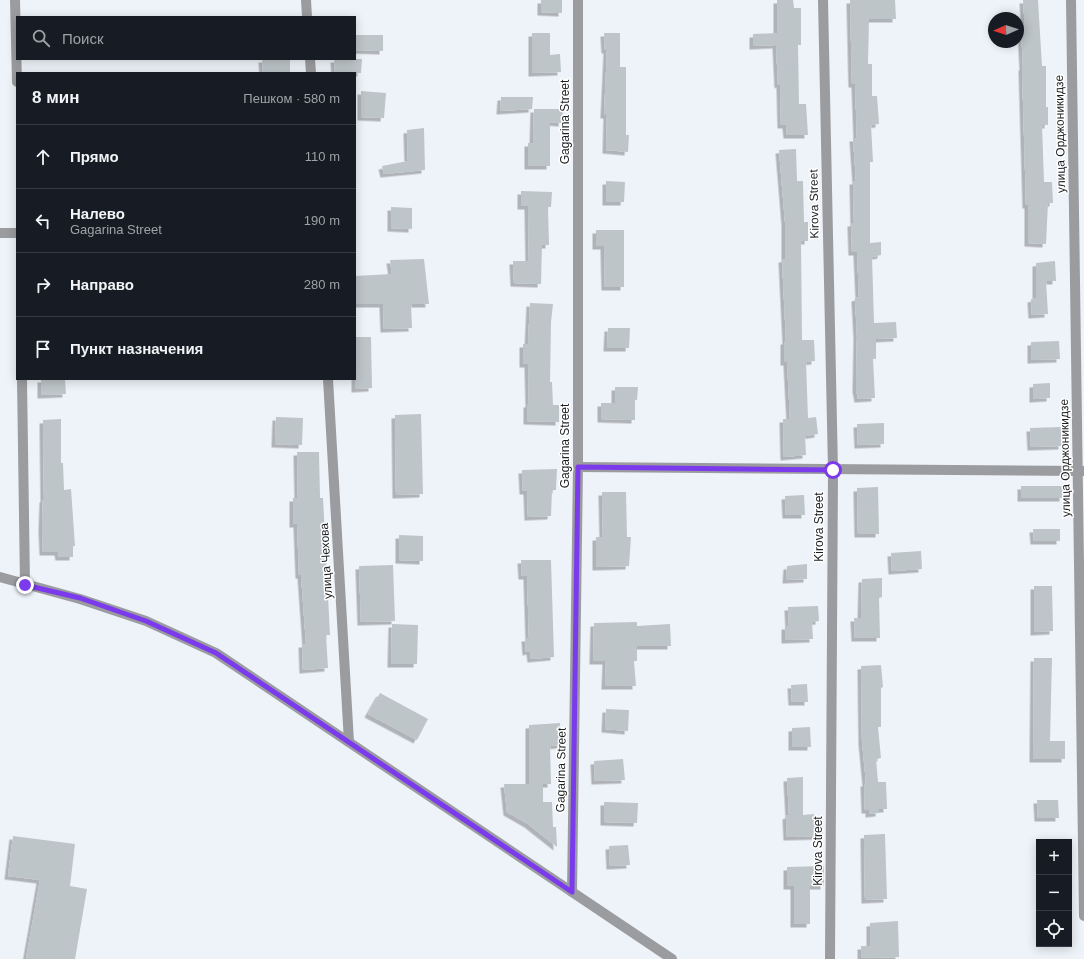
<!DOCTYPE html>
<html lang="ru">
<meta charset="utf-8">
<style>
body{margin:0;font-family:Arial,sans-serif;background:#242831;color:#f1f3f6}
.controls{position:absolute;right:12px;bottom:12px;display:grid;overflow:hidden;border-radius:0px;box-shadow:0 2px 10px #0003}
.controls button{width:36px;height:36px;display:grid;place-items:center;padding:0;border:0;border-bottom:1px solid #363941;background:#171b24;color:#f1f3f6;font:20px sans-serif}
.compass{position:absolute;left:988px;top:12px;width:36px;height:36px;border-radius:50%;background:#171b24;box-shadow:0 2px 10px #0003;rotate:267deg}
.stop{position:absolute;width:12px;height:12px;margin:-9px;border:3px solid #7c3aed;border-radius:50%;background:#fff}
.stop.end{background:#7c3aed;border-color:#fff;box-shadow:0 1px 4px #0008}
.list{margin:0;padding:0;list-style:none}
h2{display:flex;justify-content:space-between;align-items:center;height:52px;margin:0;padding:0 16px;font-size:17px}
h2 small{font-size:13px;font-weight:400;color:#9ea1a6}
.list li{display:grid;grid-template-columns:26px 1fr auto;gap:12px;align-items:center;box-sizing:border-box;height:64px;padding:0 16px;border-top:1px solid #363941}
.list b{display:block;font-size:15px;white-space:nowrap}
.list p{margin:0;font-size:13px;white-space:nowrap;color:#9ea1a6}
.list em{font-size:13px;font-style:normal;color:#9ea1a6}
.icon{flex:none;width:22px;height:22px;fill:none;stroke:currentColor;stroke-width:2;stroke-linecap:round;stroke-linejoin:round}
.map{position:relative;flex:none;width:1084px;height:959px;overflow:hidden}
.search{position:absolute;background:#171b24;box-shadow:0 2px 10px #0003;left:16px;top:16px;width:340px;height:44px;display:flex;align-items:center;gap:10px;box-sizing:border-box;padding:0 14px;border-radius:0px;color:#9ea1a6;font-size:15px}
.panel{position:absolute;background:#171b24;box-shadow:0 2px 10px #0003;left:16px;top:72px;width:340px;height:308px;border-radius:0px}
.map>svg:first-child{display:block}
.building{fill:#bdc5c8;filter:url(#shadow)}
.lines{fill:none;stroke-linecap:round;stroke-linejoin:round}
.minor{stroke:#9b9c9f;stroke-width:10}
.route{stroke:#7c3aed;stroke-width:5}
.labels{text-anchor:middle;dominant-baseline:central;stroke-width:3;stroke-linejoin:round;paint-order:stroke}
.street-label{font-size:12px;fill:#1a1c1e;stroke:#fff}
</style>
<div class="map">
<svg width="1084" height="959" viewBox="0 0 1084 959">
<defs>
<filter id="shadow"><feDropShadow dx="-3.5" dy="3.5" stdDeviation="0" flood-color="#0004"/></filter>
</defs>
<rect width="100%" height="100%" fill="#eef3f9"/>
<g class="building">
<polygon points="541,0 562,0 562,13 541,12"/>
<polygon points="777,0 793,0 794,8 801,8 801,45 798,45 799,104 806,104 808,135 787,135 786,125 781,125 780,84 778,85 776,45 753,46 753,34 777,33"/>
<polygon points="850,0 895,0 896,19 869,19 868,64 872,64 872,96 877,96 879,124 871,125 873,162 870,162 870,243 881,242 881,255 872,257 874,323 896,322 897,338 876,339 876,359 873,359 875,398 858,399 856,389 857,336 855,298 859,297 857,252 852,252 851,223 854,223 853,181 856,181 853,138 857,138 855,84 852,84"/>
<polygon points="1023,0 1038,0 1042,66 1046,66 1046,107 1048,107 1048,125 1042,125 1044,182 1052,182 1053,203 1048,203 1046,244 1028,243 1028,205 1026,205 1022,67 1023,67 1021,29 1025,29"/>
<polygon points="532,33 550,33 550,55 560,54 561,72 532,73"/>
<polygon points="604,33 620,33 620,67 626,67 626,135 629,135 628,152 606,150 607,115 604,115 607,50 605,50"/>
<polygon points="355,35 383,35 383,51 355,50"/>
<polygon points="262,59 290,59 290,73 263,73"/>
<polygon points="334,59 362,59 361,73 335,73"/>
<polygon points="361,91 386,93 384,118 361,117"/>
<polygon points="501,97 533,97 532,109 500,111"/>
<polygon points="534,109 563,109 562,123 550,122 550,166 528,166 528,143 533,143"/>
<polygon points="424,128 425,170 384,174 382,166 408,161 407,130"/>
<polygon points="796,149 797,181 803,181 804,222 808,222 808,241 801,241 802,340 814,340 815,361 806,362 808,418 816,417 818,434 805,436 806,455 784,457 783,419 790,419 787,362 784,362 784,341 786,341 782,259 785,259 785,222 779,150"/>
<polygon points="606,181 625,182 624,202 606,202"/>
<polygon points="521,191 552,192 551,207 548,207 549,245 542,245 541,284 514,283 513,261 529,261 528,206 521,206"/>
<polygon points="391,207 412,208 412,229 391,228"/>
<polygon points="596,230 624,230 624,287 605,287 604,246 596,246"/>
<polygon points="424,259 429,304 411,304 412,328 384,329 383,304 355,304 355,276 392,274 390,260"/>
<polygon points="1055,261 1056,281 1046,281 1048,314 1032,315 1031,299 1036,298 1036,263"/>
<polygon points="530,303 553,304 551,322 550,382 552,382 553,405 559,405 559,422 527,421 527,404 529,404 528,364 523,364 523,344 528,344"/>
<polygon points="608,328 630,328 629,348 607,348"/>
<polygon points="355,337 371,337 372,388 355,389"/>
<polygon points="1059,341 1060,359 1031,360 1031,342"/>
<polygon points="41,379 65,379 66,394 41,395"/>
<polygon points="1050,383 1050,398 1033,399 1033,384"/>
<polygon points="615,387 638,387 637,400 635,400 635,420 601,419 601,403 615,403"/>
<polygon points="421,414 423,494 396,495 395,415"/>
<polygon points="276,417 303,418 302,445 275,444"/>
<polygon points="61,419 61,463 63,463 64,490 71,489 75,546 73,546 73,557 59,557 58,552 43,552 42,528 43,499 44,499 43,420"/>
<polygon points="884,423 884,444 858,445 857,424"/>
<polygon points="1061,427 1062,446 1031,447 1030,428"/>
<polygon points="297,452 319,452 320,498 323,498 330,635 326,635 328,668 303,670 302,644 306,644 301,575 299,575 297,524 293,524 293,498 298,498"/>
<polygon points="557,469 556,490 552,490 551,516 528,517 527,491 523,491 522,470"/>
<rect x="1021" y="486" width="42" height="12"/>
<polygon points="878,487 879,534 858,534 857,488"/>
<polygon points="602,492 626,492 627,537 631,537 629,566 596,567 596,537 603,537"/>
<polygon points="804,495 805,515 786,515 785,496"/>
<polygon points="1033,529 1060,529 1060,541 1034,541"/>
<polygon points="399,535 423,536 423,561 399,560"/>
<polygon points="921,551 922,569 892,571 891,553"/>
<polygon points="521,560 551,560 554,657 531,659 530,651 526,652 525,638 529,638 527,576 522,576"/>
<polygon points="807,564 807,579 786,580 787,566"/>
<polygon points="393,565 395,621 361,622 359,566"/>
<polygon points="882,578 882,597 879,598 880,638 855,638 854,618 861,618 862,579"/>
<polygon points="1034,586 1052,586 1053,631 1034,632"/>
<polygon points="818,606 819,621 812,622 813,639 785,640 785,626 789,626 788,607"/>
<polygon points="637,622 637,626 670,624 671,646 637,646 637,661 634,661 636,686 605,686 606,661 593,661 594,623"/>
<polygon points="392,624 418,625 417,664 391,664"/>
<polygon points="1034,658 1052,658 1050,741 1065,741 1065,759 1033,759"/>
<polygon points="881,665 883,687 881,688 881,727 878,727 881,758 876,759 878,782 886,782 887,809 879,809 879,813 869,814 869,810 865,810 864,783 866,783 862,741 861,666"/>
<polygon points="807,684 808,702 792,702 791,685"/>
<polygon points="380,693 428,719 417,740 368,714"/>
<polygon points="606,709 629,710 628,731 605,729"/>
<polygon points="560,723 561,745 550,746 551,784 543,784 543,802 552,802 553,827 556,827 557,847 528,824 507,812 504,784 529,784 529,725"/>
<polygon points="810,727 811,747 792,747 792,728"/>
<polygon points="623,759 625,780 595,781 594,761"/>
<polygon points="803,777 803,815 814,814 814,821 822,821 823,836 787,837 786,816 789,815 787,778"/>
<polygon points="1037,800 1058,800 1059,818 1038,818"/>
<polygon points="604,802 638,803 637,823 604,822"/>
<polygon points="885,834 887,899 865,900 864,835"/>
<polygon points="13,836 75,844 70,886 87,889 75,959 26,959 40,880 8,876"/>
<polygon points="628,845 630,865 610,866 609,846"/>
<polygon points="824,866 824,886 810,886 810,924 794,924 794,886 787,886 787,867"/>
<polygon points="898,921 899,957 861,958 861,946 870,946 870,923"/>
</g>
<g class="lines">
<g class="minor">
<polyline points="15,0 17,82"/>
<polyline points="306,0 307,17"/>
<polyline points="823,0 833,470 830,959"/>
<polyline points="1071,0 1084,916"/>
<polyline points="310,59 311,73"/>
<polyline points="0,233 17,233"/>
<polyline points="22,379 25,585"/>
<polyline points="328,379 349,742"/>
<polyline points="578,467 1084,471"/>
<polyline points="0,577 80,599 146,621 216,653 672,959"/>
<polyline points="572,892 578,467 578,0"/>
</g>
</g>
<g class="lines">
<polyline class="route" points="25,585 80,598 146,621 216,653 572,892 578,467 833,470"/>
</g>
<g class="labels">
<g class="street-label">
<text transform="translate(565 122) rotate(-90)">Gagarina Street</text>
<text transform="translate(1060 134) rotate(-91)">улица Орджоникидзе</text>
<text transform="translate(814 204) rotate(-91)">Kirova Street</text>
<text transform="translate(565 446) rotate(-90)">Gagarina Street</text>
<text transform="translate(1065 458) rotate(-91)">улица Орджоникидзе</text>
<text transform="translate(819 527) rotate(-90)">Kirova Street</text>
<text transform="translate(326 561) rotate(-93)">улица Чехова</text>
<text transform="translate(561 770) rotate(-89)">Gagarina Street</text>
<text transform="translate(818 851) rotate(-90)">Kirova Street</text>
</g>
</g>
</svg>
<div class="controls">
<button>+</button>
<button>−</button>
<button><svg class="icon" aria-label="locate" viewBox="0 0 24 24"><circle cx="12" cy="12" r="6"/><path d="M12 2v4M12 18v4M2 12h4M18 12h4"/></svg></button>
</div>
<svg class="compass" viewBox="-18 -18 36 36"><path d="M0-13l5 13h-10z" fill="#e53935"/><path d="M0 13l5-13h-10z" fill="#9ea1a6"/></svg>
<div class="stop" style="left:833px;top:470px"></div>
<div class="stop end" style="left:25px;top:585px"></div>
<div class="search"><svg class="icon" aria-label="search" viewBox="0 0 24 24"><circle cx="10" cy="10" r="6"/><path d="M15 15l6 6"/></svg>Поиск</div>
<section class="panel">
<h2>8 мин<small>Пешком · 580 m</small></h2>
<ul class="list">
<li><svg class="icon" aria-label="ahead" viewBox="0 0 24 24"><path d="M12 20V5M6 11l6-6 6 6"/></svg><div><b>Прямо</b></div><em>110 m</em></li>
<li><svg class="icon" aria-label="left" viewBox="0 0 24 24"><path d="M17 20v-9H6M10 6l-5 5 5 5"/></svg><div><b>Налево</b><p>Gagarina Street</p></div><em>190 m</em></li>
<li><svg class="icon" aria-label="right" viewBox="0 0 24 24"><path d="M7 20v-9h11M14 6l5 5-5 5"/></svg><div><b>Направо</b></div><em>280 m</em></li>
<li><svg class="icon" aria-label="arrive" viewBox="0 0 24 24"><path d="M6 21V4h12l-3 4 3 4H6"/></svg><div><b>Пункт назначения</b></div></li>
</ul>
</section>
</div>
